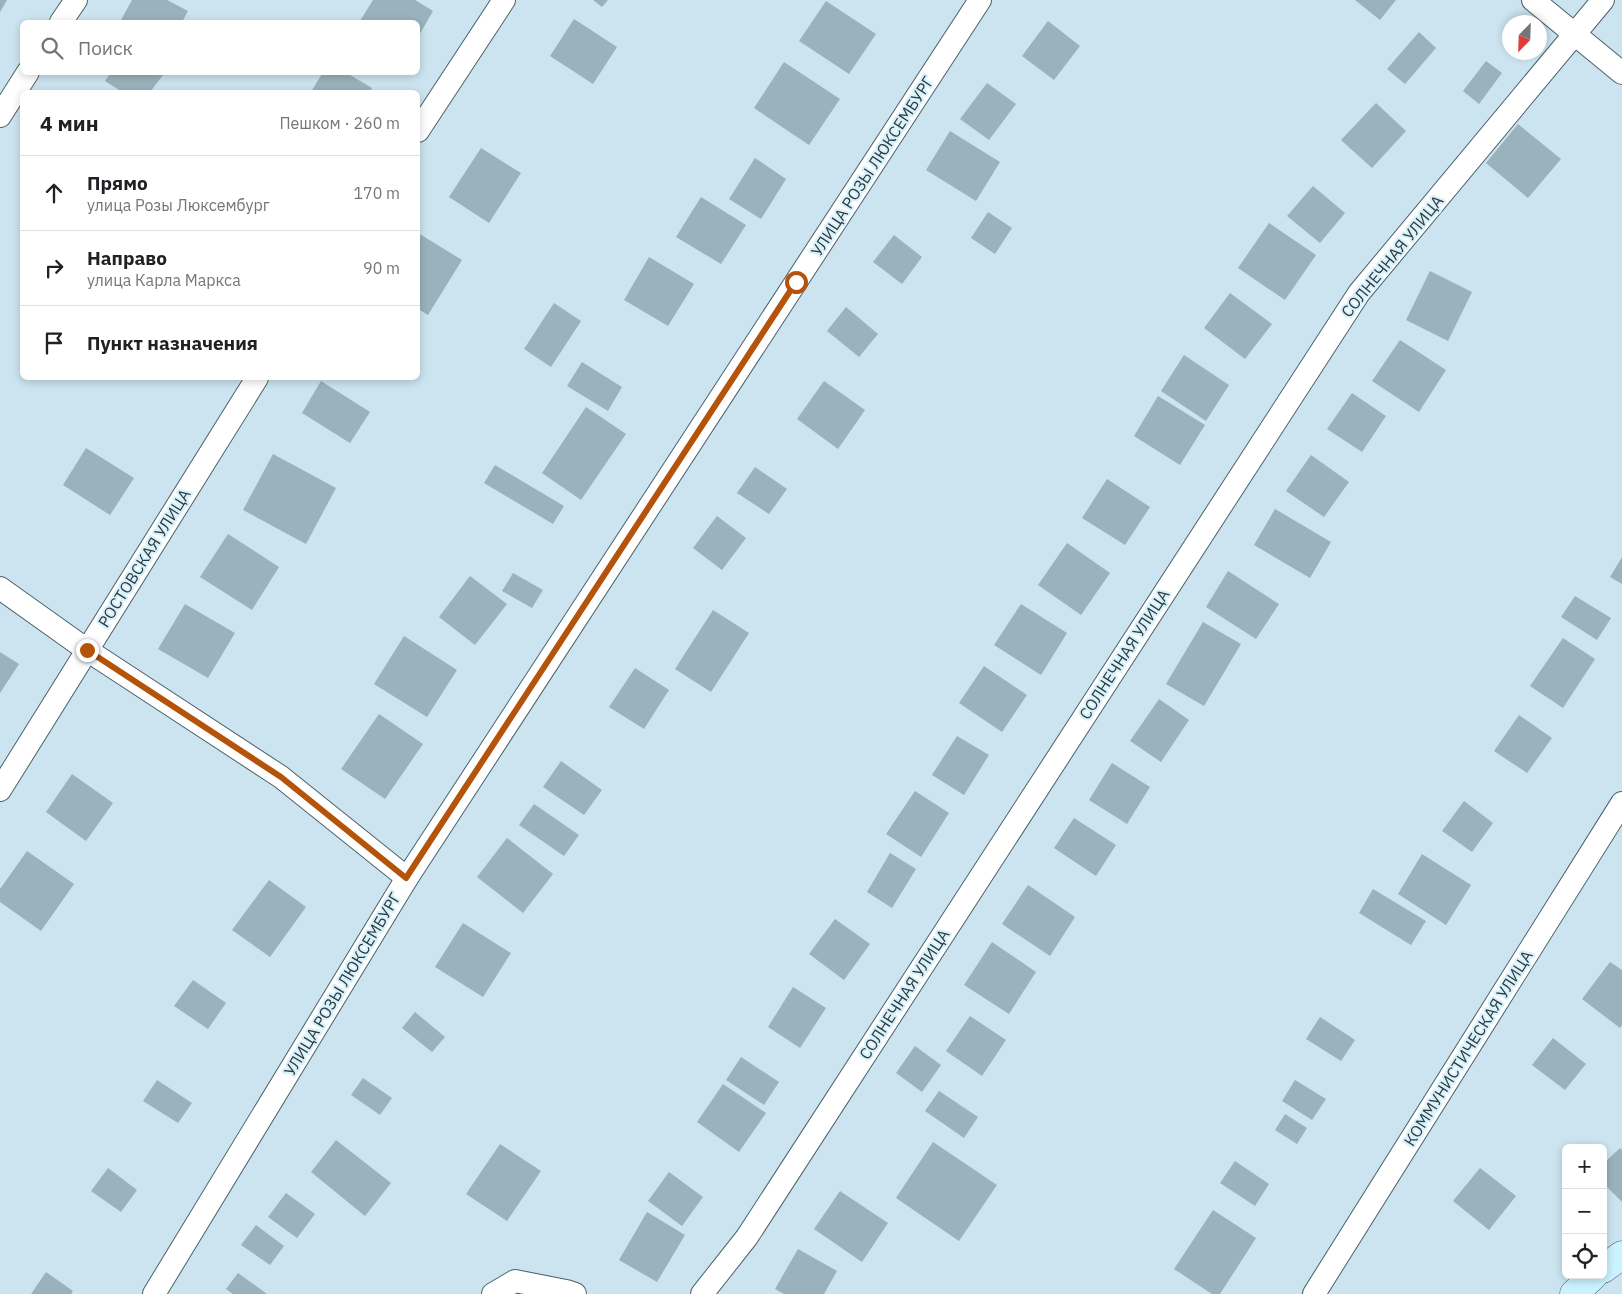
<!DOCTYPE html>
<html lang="ru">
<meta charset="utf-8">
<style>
body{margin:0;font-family:"IBM Plex Sans",sans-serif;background:#f6f6f6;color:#202124}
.controls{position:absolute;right:15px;bottom:15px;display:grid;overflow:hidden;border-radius:8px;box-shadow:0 2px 8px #0003}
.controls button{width:45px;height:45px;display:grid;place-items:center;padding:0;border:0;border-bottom:1px solid #e0e0e0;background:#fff;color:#202124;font:25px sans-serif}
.compass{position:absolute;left:1502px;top:15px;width:45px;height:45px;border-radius:50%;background:#fff;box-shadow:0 2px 8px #0003;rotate:203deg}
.stop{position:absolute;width:15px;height:15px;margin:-11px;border:4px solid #b45309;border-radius:50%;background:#fff}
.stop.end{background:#b45309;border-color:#fff;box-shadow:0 1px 5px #0008}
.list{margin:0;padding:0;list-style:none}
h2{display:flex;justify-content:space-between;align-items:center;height:65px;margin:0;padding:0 20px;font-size:21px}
h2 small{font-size:16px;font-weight:400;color:#757577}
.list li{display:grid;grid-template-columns:32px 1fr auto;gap:15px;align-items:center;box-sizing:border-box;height:75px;padding:0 20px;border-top:1px solid #e0e0e0}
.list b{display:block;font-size:19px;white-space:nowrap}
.list p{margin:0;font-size:16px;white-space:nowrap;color:#757577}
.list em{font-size:16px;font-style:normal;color:#757577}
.icon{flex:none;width:28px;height:28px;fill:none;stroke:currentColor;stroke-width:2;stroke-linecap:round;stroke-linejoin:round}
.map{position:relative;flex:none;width:1622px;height:1294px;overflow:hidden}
.search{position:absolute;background:#fff;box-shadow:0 2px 8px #0003;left:20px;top:20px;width:400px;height:55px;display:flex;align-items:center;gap:12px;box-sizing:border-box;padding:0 18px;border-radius:8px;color:#757577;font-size:19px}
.panel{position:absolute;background:#fff;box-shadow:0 2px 8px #0003;left:20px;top:90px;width:400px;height:290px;border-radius:8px}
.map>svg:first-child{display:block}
.building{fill:#99b2bc}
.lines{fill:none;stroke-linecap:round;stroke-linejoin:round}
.minor-casing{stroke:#4b626b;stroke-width:24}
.secondary-casing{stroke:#4b626b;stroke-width:29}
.minor{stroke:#fff;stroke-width:22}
.secondary{stroke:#caf2ff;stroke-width:28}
.route{stroke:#b45309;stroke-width:6}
.labels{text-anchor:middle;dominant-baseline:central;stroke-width:4.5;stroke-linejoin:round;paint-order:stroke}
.street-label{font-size:16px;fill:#2f393d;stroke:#d8f2fc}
</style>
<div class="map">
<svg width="1622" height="1294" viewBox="0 0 1622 1294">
<rect width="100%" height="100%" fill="#cbe4ef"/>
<g class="building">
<polygon points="0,0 7,0 0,12"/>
<polygon points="132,0 167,0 188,11 182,22 127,22 121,20"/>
<polygon points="373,0 415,0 433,11 418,37 418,22 360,21"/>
<polygon points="593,0 608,0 602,7"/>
<polygon points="1355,0 1396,0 1380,20"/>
<polygon points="826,1 876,34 849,74 799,41"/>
<polygon points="574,19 617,47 593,84 550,56"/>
<polygon points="1048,21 1080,46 1054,80 1022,56"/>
<polygon points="1419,32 1436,48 1405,84 1387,69"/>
<polygon points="1486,61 1502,73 1479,104 1463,91"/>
<polygon points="784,62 840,99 809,145 754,108"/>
<polygon points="111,72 159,72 163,75 150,92 122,92 105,81"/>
<polygon points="323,72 345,72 372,88 370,92 311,92"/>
<polygon points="987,83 1016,104 989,140 960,119"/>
<polygon points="1376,103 1406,131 1372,168 1341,140"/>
<polygon points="1518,124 1561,159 1528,198 1486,163"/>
<polygon points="950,131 1000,162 976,201 926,170"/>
<polygon points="481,148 521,173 489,223 449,197"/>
<polygon points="755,158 786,179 761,219 729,199"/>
<polygon points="1313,186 1345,213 1320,243 1287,216"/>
<polygon points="701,197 746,225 721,264 676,237"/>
<polygon points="988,212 1012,228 995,254 971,238"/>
<polygon points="1269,223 1316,255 1285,300 1238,268"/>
<polygon points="418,233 462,260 428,315 418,309"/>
<polygon points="894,235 922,257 902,284 873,262"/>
<polygon points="649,257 694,284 668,326 624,300"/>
<polygon points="1430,271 1472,292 1448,341 1406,320"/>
<polygon points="1230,293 1272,324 1245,359 1204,328"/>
<polygon points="554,303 581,321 551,367 524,349"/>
<polygon points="846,307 878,334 859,357 827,331"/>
<polygon points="1400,340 1446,370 1419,412 1372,381"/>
<polygon points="1184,355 1229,385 1206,421 1161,391"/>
<polygon points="582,362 622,387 608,411 567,386"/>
<polygon points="321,381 370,412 350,443 302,413"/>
<polygon points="824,381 865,410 838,449 797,419"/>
<polygon points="1352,393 1386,416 1362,452 1327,429"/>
<polygon points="1158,396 1205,425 1180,465 1134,436"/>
<polygon points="586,407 626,434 581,500 542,473"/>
<polygon points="86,448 134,478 110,515 63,485"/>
<polygon points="273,454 336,488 306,544 243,510"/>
<polygon points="1311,455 1349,482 1324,517 1286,491"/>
<polygon points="495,465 564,506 553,524 484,483"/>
<polygon points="755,467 787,489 769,514 737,493"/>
<polygon points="1107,479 1150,507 1125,545 1082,518"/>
<polygon points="1275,509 1331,542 1310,578 1254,545"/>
<polygon points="717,516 746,538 722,570 693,548"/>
<polygon points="228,534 279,567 252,610 200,577"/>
<polygon points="1067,543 1110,573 1081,615 1038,585"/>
<polygon points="1622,557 1622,584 1610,577"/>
<polygon points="1228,571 1279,604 1256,639 1206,607"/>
<polygon points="513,573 543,590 532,608 502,591"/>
<polygon points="470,576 507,604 475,645 439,617"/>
<polygon points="1575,596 1611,618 1597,640 1561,617"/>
<polygon points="185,604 235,633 208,678 158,649"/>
<polygon points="1021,604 1067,633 1041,675 994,645"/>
<polygon points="713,610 749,633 711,692 675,669"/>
<polygon points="1203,622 1241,644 1204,706 1166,684"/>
<polygon points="404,636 457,670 427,717 374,684"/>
<polygon points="1563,638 1595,659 1563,708 1530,686"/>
<polygon points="0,652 19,664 0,693"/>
<polygon points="984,666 1027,695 1002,732 959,703"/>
<polygon points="635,668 669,690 644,729 609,707"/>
<polygon points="1159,699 1189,720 1161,762 1130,741"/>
<polygon points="379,714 423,744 385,799 341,769"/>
<polygon points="1519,715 1552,738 1527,773 1494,751"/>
<polygon points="957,736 989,755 964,795 932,775"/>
<polygon points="561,761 602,790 584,815 543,787"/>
<polygon points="1112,763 1150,787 1127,824 1089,800"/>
<polygon points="72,774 113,803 86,841 46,812"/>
<polygon points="915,791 949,813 921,857 886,834"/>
<polygon points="1464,801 1493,823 1472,852 1442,831"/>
<polygon points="534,804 579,835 564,856 519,825"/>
<polygon points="1074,818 1116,845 1096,876 1054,848"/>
<polygon points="507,838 553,874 523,913 477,877"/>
<polygon points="27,851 74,884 41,931 0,902 0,889"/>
<polygon points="890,853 916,869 892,908 867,892"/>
<polygon points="1422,854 1471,885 1446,925 1398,894"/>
<polygon points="269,880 306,907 270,957 232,930"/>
<polygon points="1028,885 1075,917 1050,956 1002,924"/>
<polygon points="1373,889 1426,921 1411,945 1359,913"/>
<polygon points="835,919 870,944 844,980 809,954"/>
<polygon points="463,923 511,953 483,997 435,967"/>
<polygon points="992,942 1036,972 1009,1014 964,985"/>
<polygon points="1610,962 1622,970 1622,1025 1620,1028 1582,999"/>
<polygon points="193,980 226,1003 208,1029 174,1006"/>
<polygon points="793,987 826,1008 800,1048 768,1027"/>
<polygon points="415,1012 445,1037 432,1052 402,1028"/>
<polygon points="970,1016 1006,1040 982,1076 946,1051"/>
<polygon points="1320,1017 1355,1040 1341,1061 1306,1039"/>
<polygon points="1553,1038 1586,1064 1565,1090 1532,1065"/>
<polygon points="915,1046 941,1065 922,1092 896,1073"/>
<polygon points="741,1057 779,1082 764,1105 726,1080"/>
<polygon points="363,1078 392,1098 380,1115 351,1095"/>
<polygon points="157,1080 192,1103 178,1123 143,1101"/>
<polygon points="1295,1080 1326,1099 1312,1120 1282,1101"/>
<polygon points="723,1084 766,1113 739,1152 697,1122"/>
<polygon points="939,1091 978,1117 964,1138 925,1111"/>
<polygon points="1285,1114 1307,1128 1297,1144 1275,1130"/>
<polygon points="336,1140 391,1183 365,1216 311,1172"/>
<polygon points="933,1142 997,1185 959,1241 896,1198"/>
<polygon points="500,1144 541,1171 507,1221 466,1194"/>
<polygon points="1620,1148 1622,1150 1622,1202 1603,1183 1603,1164"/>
<polygon points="1235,1161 1269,1184 1255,1206 1220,1183"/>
<polygon points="108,1168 137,1190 121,1212 91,1191"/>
<polygon points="1480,1168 1516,1196 1489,1230 1453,1201"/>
<polygon points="669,1172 703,1197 682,1226 648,1201"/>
<polygon points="840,1191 888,1223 862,1262 814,1229"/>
<polygon points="286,1193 315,1214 297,1238 268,1217"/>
<polygon points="1213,1210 1256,1238 1220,1294 1212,1294 1174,1269"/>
<polygon points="647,1212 685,1235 657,1282 619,1260"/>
<polygon points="256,1225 284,1246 270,1265 241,1245"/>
<polygon points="798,1249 837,1271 824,1294 784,1294 775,1289"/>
<polygon points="46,1272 73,1291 71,1294 31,1294"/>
<polygon points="238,1273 267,1294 233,1294 226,1289"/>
</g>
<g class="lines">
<defs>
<g id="minor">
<polyline points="1533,0 1622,73"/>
<polyline points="61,22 76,0"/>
<polyline points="0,116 28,72"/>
<polyline points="418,131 504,0"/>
<polyline points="0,588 87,650 281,777 407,878"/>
<polyline points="0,790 257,378"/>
<polyline points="154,1294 407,878 980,0"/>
<polyline points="493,1294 515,1281 566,1291 575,1294"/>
<polyline points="702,1294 747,1237 1359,293 1603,0"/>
<polyline points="1314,1294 1622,803"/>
</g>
<g id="secondary">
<polyline points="1603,1269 1622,1255"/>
<polyline points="1574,1294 1594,1275"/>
</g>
</defs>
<use href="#minor" class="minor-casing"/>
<use href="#secondary" class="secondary-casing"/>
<use href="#minor" class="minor"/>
<use href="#secondary" class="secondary"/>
</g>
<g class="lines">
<polyline class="route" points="87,650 281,777 406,878 796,282"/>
</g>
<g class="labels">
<g class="street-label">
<text transform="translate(872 166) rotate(-57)">УЛИЦА РОЗЫ ЛЮКСЕМБУРГ</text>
<text transform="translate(1392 256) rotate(-51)">СОЛНЕЧНАЯ УЛИЦА</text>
<text transform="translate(144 558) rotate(-58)">РОСТОВСКАЯ УЛИЦА</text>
<text transform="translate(1124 654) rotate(-57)">СОЛНЕЧНАЯ УЛИЦА</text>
<text transform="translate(342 984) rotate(-59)">УЛИЦА РОЗЫ ЛЮКСЕМБУРГ</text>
<text transform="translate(904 994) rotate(-57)">СОЛНЕЧНАЯ УЛИЦА</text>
<text transform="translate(1468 1048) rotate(-58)">КОММУНИСТИЧЕСКАЯ УЛИЦА</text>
</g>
</g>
</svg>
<div class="controls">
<button>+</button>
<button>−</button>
<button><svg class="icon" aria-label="locate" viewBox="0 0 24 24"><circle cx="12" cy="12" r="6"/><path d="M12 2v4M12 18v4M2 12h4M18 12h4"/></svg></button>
</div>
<svg class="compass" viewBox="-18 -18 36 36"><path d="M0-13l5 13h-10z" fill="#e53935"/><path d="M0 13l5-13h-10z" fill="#757577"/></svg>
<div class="stop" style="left:796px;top:282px"></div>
<div class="stop end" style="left:87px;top:650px"></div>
<div class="search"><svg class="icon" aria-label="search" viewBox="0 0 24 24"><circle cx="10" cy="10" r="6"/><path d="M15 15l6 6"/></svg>Поиск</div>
<section class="panel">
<h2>4 мин<small>Пешком · 260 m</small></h2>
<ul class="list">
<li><svg class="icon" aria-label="ahead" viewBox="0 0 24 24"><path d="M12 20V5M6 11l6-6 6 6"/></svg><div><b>Прямо</b><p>улица Розы Люксембург</p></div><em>170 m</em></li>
<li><svg class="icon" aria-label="right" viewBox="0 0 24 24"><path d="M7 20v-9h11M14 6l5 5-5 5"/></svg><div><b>Направо</b><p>улица Карла Маркса</p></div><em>90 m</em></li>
<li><svg class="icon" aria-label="arrive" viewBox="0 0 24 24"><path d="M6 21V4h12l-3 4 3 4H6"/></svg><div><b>Пункт назначения</b></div></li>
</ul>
</section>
</div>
